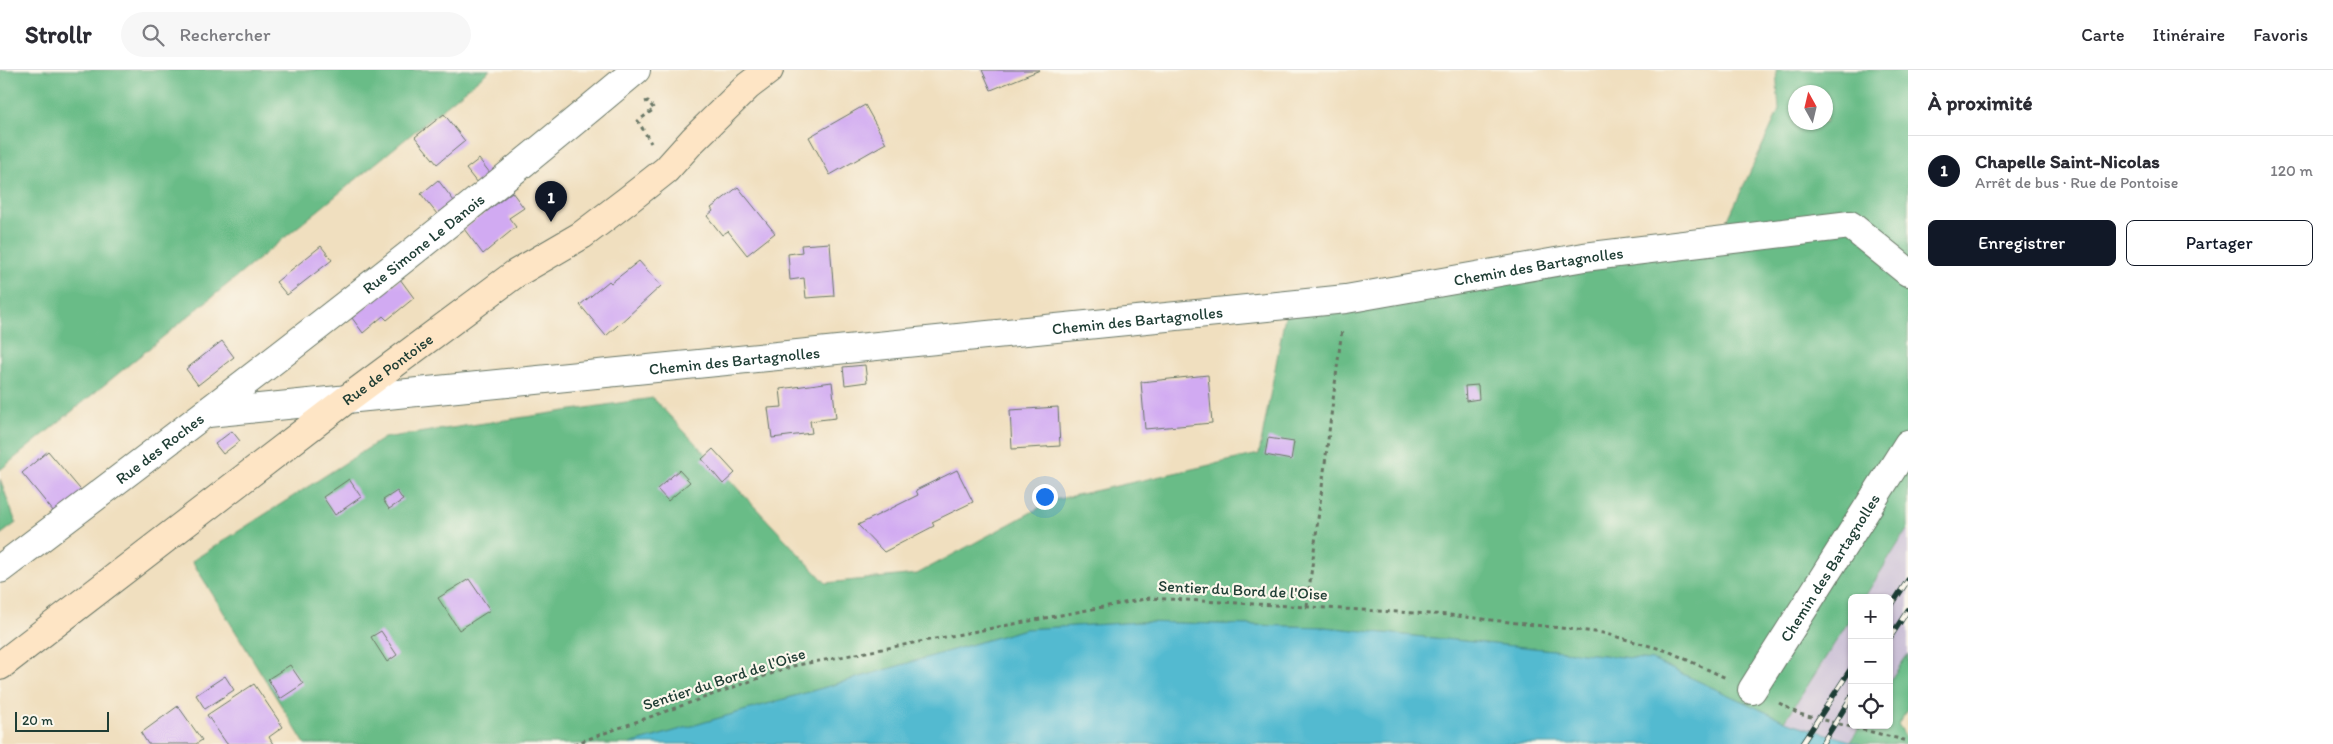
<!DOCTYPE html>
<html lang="fr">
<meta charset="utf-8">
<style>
body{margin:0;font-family:Itim,sans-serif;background:#f7f7f7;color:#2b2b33}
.controls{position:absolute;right:15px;bottom:15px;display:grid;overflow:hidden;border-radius:8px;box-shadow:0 1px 4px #0004}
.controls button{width:45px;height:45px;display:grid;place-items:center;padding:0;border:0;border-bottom:1px solid #e1e1e2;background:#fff;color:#2b2b33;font:25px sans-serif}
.compass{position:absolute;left:1788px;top:15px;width:45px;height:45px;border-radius:50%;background:#fff;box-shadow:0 1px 4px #0004;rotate:352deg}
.scale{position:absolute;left:15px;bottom:12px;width:94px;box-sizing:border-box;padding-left:5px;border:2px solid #1f3d34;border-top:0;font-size:14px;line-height:18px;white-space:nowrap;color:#1f3d34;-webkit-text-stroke:4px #fbf7ec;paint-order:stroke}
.you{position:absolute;left:1044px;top:426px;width:18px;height:18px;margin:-12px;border:4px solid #fff;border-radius:50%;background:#1a73e8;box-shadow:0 0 0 8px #1a73e833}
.badge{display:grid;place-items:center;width:32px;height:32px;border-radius:50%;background:#111827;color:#fff;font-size:16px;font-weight:700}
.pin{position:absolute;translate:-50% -41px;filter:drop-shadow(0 1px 2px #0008)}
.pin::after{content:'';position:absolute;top:26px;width:18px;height:15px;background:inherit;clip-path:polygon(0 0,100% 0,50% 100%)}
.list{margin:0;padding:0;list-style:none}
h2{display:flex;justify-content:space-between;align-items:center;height:65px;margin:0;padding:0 20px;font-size:21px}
h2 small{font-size:16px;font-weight:400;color:#7c7c81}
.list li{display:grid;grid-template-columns:32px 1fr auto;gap:15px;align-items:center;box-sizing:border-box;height:70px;padding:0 20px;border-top:1px solid #e1e1e2}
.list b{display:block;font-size:19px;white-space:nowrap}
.list p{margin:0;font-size:16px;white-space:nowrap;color:#7c7c81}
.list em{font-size:16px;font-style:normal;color:#7c7c81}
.actions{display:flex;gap:10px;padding:15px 20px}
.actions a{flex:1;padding:11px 0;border:1px solid #111827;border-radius:8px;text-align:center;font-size:18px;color:#111827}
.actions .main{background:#111827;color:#fff}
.icon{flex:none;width:28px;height:28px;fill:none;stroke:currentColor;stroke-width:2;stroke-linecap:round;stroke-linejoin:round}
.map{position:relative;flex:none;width:1908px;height:674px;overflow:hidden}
header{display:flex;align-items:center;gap:30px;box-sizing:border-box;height:70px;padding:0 25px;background:#fff;border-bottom:1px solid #e1e1e2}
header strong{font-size:24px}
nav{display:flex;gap:28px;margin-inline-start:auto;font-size:18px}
.search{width:350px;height:45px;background:#f7f7f7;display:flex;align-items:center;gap:12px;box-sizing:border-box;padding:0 18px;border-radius:28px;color:#7c7c81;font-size:19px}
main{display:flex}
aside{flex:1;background:#fff}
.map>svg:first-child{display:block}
.industrial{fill:#cabfd6}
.forest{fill:#69bc87;stroke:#447c5e;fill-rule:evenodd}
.water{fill:#52bad0;stroke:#387c82}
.building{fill:#d1aaf2}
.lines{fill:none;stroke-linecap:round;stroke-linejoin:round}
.minor-casing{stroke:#687665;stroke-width:30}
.secondary-casing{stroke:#687665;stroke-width:30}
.path{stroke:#687665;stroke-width:3;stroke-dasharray:4 4;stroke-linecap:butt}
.minor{stroke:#fff;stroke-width:28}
.secondary{stroke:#fee5c5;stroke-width:28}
.rail-casing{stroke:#1f3d34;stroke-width:5.5}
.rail{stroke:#fbf7ec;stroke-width:4;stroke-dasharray:11;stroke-linecap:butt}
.labels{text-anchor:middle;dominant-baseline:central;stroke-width:4.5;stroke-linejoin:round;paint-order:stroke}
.street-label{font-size:16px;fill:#1f3d34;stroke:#fbf7ec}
</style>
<header>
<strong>Strollr</strong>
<div class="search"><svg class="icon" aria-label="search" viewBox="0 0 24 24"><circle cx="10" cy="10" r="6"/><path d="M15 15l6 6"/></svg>Rechercher</div>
<nav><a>Carte</a><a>Itinéraire</a><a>Favoris</a></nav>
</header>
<main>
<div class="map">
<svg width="1908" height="674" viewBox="0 0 1908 674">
<rect width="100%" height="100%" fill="#fbf7ec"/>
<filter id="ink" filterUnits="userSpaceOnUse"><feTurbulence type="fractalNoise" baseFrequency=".02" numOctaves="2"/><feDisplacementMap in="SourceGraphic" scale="10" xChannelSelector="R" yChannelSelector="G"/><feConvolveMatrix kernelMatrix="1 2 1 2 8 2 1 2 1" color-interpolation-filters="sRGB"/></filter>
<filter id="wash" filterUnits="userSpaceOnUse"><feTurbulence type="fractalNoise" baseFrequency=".0096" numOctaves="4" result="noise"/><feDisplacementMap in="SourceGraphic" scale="20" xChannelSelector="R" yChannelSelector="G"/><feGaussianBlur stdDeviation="1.12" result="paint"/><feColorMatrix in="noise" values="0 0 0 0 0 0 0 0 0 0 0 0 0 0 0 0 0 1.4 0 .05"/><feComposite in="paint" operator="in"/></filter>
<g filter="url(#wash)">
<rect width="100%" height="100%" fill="#f0dfbf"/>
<g class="industrial">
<polygon points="1908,458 1908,584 1889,612 1889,528 1864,528"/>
<polygon points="1852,546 1852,655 1861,655 1850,672 1785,651"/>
</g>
<g class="forest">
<polygon points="0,0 490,0 0,400"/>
<path d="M1776,0H1908V458L1864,528H1852V546L1785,651L1652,590L1324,557L1141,552L1025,559L630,674H305L192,491L384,368L653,328L826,513L917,504L1054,430L1259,384L1285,246L1715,177L1779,40ZM1796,22H1826V52H1796Z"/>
<polygon points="0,409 16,453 0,465"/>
<polygon points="1908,584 1908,640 1898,654 1908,670 1908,674 1860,674 1850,672 1861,655 1889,655 1889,612"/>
</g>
<polygon class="water" points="1141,552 1324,557 1652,590 1785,651 1860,674 630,674 1025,559"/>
<g id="blocks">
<g class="building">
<polygon points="982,0 1040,0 991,20"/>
<polygon points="865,35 886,73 830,105 809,67"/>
<polygon points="444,44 465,71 437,94 415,67"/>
<polygon points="479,89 490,103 477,113 466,99"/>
<polygon points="438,110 454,131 437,144 421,124"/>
<polygon points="738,117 775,163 747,185 728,161 722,165 707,146 713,141 711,138"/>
<polygon points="512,122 524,138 509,148 516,157 483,184 464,159"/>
<polygon points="830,173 834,226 806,228 804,208 790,210 788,184 802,182 801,175"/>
<polygon points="321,176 332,190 287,225 276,212"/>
<polygon points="639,191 661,216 606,266 580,235 609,211 611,213"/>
<polygon points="400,209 414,228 387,250 383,246 363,263 352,248"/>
<polygon points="222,271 234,287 198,315 186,299"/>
<polygon points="865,295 867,312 845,315 843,297"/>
<polygon points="1208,305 1212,353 1145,359 1141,312"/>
<polygon points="832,312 836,348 810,351 812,363 772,368 768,338 782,337 780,319"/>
<polygon points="1478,315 1479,329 1466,331 1465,316"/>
<polygon points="1058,337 1060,376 1012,379 1010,340"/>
<polygon points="232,361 240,371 223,384 215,374"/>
<polygon points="1268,368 1294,372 1291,390 1265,385"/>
<polygon points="713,379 735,403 723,414 702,389"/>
<polygon points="48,381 85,425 58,447 22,403"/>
<polygon points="679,400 690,412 668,431 657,419"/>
<polygon points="957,400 973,432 932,452 934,456 884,482 858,455 918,425 916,420"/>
<polygon points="349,409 361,427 335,445 323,427"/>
<polygon points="397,421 403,430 389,439 383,430"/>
<polygon points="469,509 490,540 459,560 438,528"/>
<polygon points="381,561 397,585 387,592 371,567"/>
<polygon points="290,595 303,614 280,629 268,609"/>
<polygon points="225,606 234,620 205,639 196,625"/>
<polygon points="254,614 283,657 269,667 273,674 227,674 207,645"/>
<polygon points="178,636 202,670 196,674 148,674 141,663"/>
</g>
</g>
</g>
<g filter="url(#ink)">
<use href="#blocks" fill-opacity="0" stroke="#687665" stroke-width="1"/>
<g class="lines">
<defs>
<g id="minor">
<path id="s1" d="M208,343L1346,229L1584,187L1850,155L1908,202"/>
<path id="s2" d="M0,499C215,337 430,173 636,0"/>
<path id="s3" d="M1752,620L1908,374"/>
</g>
<g id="secondary">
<path id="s4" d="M0,596L347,329L515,204L582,165L628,130L666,100L693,70L748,16L769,0"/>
</g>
</defs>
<use href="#minor" class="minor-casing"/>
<use href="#secondary" class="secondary-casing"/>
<g class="path">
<polyline points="645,32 648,31 654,39 638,51 651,73"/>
<polyline points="1307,536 1342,259"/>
<polyline points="1779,633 1799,644 1908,671"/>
<polyline points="574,674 793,596 1150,528 1449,545 1603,563 1668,581 1726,608"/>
</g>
<use href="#minor" class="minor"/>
<use href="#secondary" class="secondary"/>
<defs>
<g id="rail">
<polyline points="1889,539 1908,510"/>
<polyline points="1889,569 1908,540"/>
<polyline points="1802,674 1852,597"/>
<polyline points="1822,674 1852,626"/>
</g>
</defs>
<use href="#rail" class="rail-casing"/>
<use href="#rail" class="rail"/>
</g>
</g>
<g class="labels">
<g class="street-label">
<text stroke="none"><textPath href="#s2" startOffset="534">Rue Simone Le Danois</textPath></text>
<text stroke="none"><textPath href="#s1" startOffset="1339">Chemin des Bartagnolles</textPath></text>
<text stroke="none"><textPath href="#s1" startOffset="934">Chemin des Bartagnolles</textPath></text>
<text stroke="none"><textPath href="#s1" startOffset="529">Chemin des Bartagnolles</textPath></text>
<text stroke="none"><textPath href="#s4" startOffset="488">Rue de Pontoise</textPath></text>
<text stroke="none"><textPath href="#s2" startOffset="200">Rue des Roches</textPath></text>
<text stroke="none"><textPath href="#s3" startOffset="145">Chemin des Bartagnolles</textPath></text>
<text transform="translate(1243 520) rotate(3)">Sentier du Bord de l'Oise</text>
<text transform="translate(724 609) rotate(-18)">Sentier du Bord de l'Oise</text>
</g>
</g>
</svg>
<div class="controls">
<button>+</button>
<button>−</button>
<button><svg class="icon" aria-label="locate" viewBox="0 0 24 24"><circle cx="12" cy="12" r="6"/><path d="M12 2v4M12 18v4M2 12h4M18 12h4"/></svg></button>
</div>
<svg class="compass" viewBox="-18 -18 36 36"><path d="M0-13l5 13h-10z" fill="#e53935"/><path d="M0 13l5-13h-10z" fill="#7c7c81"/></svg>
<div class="scale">20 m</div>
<div class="you"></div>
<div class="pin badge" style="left:551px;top:152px">1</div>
</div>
<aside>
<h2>À proximité<small></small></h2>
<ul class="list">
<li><span class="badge">1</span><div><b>Chapelle Saint-Nicolas</b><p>Arrêt de bus · Rue de Pontoise</p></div><em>120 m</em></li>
</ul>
<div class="actions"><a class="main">Enregistrer</a><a>Partager</a></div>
</aside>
</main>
